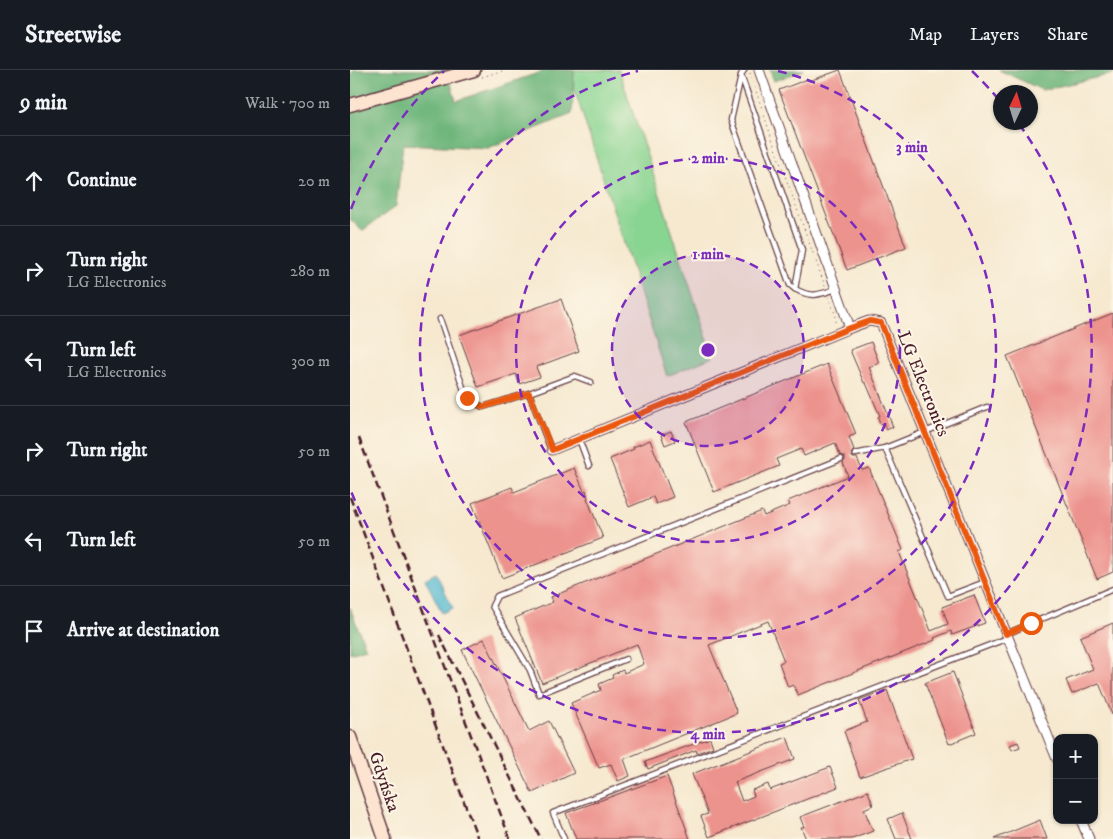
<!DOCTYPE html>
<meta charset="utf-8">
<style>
body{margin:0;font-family:"IM FELL DW Pica",serif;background:#20242c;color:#f1f3f6}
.controls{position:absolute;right:15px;bottom:15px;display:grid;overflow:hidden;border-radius:10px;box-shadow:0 1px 4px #0004}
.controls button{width:45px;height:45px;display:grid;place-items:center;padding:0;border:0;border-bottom:1px solid #363941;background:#171b24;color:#f1f3f6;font:25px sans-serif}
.compass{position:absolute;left:643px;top:15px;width:45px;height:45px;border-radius:50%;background:#171b24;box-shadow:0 1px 4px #0004;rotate:4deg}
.stop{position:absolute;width:15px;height:15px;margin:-11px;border:4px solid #ea580c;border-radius:50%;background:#fff}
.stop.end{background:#ea580c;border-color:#fff;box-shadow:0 1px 5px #0008}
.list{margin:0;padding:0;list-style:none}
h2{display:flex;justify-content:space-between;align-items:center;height:65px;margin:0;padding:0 20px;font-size:21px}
h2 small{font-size:16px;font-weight:400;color:#9ea1a6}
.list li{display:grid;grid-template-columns:32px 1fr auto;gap:15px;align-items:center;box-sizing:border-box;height:90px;padding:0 20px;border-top:1px solid #363941}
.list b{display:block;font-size:19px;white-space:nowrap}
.list p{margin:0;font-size:16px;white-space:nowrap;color:#9ea1a6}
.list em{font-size:16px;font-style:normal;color:#9ea1a6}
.icon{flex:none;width:28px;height:28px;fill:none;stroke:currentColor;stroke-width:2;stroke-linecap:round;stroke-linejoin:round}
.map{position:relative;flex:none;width:763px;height:769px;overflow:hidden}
header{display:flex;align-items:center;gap:30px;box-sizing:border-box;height:70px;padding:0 25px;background:#171b24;border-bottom:1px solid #363941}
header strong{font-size:24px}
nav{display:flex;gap:28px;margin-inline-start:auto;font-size:18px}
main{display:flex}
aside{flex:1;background:#171b24}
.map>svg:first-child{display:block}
.green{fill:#88d491;stroke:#697a5e}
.forest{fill:#6eb67b;stroke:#5c6a53}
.water{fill:#52b9d0;stroke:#4e6c7e}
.building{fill:#ed938e}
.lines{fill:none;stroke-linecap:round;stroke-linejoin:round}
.lane-casing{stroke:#643d44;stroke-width:7}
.street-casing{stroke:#643d44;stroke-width:11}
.secondary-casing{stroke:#643d44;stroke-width:15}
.path{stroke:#643d44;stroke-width:1;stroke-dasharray:1 4;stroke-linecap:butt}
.lane{stroke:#fff;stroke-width:4.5}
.street{stroke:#fff;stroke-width:9}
.secondary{stroke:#fde4d1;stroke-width:12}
.rail{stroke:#4a1f2b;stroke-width:2.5;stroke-dasharray:8 4;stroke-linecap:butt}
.route{stroke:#ea580c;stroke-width:6}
.ring{fill:none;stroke:#7b2cbf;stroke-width:2.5;stroke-dasharray:9 6}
.labels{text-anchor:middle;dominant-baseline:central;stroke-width:4;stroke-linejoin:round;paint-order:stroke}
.street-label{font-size:18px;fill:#4a1f2b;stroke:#fcf5e5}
.centre{fill:#7b2cbf;stroke:#fcf5e5;stroke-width:2.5}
.ring-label{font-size:15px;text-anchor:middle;font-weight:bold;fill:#7b2cbf;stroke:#fcf5e5;stroke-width:4;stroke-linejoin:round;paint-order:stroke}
</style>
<header>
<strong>Streetwise</strong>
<nav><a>Map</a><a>Layers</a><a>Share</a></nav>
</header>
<main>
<aside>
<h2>9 min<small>Walk · 700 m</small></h2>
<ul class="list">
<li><svg class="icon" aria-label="ahead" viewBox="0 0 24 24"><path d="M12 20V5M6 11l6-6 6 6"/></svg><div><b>Continue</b></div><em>20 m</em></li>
<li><svg class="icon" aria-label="right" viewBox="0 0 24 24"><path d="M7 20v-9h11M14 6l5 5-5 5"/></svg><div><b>Turn right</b><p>LG Electronics</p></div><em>280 m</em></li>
<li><svg class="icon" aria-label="left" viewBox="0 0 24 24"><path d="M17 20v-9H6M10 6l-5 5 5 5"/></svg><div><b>Turn left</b><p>LG Electronics</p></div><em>300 m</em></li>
<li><svg class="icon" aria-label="right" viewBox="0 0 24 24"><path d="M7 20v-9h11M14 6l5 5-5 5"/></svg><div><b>Turn right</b></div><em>50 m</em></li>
<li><svg class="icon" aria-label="left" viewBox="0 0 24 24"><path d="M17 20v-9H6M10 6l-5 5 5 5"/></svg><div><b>Turn left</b></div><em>50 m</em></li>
<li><svg class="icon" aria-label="arrive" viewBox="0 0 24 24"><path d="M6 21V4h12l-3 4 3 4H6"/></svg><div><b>Arrive at destination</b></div></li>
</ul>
</aside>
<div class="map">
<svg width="763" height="769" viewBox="0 0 763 769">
<rect width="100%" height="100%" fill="#fcf5e5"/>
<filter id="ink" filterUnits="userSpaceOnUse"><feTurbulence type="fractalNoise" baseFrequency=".02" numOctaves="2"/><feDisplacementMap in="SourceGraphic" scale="10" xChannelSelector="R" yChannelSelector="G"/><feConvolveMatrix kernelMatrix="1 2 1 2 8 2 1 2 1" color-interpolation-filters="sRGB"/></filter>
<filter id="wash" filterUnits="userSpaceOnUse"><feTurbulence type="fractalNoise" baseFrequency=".0096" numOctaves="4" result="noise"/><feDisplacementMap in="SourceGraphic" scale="20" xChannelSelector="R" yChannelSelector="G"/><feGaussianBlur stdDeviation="1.12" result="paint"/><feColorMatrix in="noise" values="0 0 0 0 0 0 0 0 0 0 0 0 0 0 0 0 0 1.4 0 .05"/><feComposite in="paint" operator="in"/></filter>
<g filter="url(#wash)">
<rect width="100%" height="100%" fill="#f6e9d0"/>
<polygon class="green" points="224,0 269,0 363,287 317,306 223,15"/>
<g class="forest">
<polygon points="4,0 97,0 106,31 197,0 224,0 222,44 138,78 53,74 46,136 12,161 0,149 0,6"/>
<polygon points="420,0 454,0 424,11"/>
<polygon points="649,0 763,0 763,4 692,20"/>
<polygon points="0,538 16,578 0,583"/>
</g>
<polygon class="water" points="86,503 103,538 92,543 75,509"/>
<g id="blocks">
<g class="building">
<polygon points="490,0 556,177 497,200 429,20 458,9 459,11"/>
<polygon points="211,229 229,281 186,297 190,307 169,314 166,304 128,317 109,265"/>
<polygon points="763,243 763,502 747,509 657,286"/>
<polygon points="521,272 529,293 519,297 543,357 536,360 533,353 530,354 528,347 530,346 516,313 514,313 500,280"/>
<polygon points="477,294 506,364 499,367 504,380 501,385 503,388 507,388 512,400 519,398 553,480 549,482 581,561 598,554 592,537 624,525 635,553 602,565 601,561 584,568 585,570 448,625 443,615 438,617 429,593 434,591 418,551 359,575 387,643 274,689 280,706 268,711 261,694 249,698 221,633 251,620 249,614 263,608 262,605 273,600 274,603 294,594 287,574 192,613 165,548 203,532 201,527 412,441 414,446 440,435 438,431 498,406 493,393 495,390 495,387 490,385 485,373 454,386 451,379 426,389 429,396 364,422 336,352"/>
<polygon points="321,361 325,371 315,375 311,365"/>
<polygon points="300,370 323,427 306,434 303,427 279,437 260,389 284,379 283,377"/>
<polygon points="224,398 234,421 236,420 238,428 237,428 253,468 152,508 122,433 162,417 164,422"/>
<polygon points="763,553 763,647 749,613 722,624 716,610 743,599 730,567"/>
<polygon points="134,569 179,661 199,651 224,703 182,723 112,580"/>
<polygon points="603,602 626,663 599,674 575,613"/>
<polygon points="537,620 562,689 510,707 494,661 517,652 509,630"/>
<polygon points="437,667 445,689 385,712 392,731 404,726 402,720 418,714 420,720 480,697 488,717 359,767 351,746 358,744 342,704"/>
<polygon points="360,668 363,677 347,683 346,680 298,699 295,692"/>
<polygon points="668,672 670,677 662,680 660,675"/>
<polygon points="317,706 340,769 226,769 216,743"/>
<polygon points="518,721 523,735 514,739 523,761 502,769 456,769 451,757 454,757 450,747"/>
<polygon points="552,743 562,769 546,769 538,749"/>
<polygon points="690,750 697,769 644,769"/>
</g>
</g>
</g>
<g filter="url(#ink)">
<use href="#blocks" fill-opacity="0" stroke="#643d44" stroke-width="1"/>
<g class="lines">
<defs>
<g id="lane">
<path d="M394,0L391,5L452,180L445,219C461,228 469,225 486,219"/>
<polyline points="391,6 381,50 440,215 445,219"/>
<polyline points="90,249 117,329 133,337 179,323 225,306 241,312"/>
<polyline points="179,323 201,380"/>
<polyline points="229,369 239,396"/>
<polyline points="535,378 598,526 635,512"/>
<polyline points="505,384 535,378 637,337"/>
<polyline points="656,564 763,519"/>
<polyline points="276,589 189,624 180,600 142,536 147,526 491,389"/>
<polyline points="214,769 203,743 658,568"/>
</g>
<g id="street">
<polyline points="409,0 500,258"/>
<polyline points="202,380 500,258 519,251 531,253 707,689"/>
<polyline points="731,750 739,769"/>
</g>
<g id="secondary">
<polyline points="0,35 124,0"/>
<polyline points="0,667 35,769"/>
</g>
</defs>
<use href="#lane" class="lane-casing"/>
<use href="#street" class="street-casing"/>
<use href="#secondary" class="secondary-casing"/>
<g class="path">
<polyline points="400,3 426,81 475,216"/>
<polyline points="132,7 155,0"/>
<polyline points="479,227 486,247 486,254"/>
</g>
<use href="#lane" class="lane"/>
<use href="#street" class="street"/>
<use href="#secondary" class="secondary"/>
<g class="rail">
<polyline points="9,368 160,769"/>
<polyline points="0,427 128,769"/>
<polyline points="89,565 191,769"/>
</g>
</g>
</g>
<g class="lines" filter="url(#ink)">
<polyline class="route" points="117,328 133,337 179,323 202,380 500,258 520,251 531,253 656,564 681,553"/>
</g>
<circle cx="358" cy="280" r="96" fill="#7b2cbf" fill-opacity=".12"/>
<g class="ring">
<circle cx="358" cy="280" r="96"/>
<circle cx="358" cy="280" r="192"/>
<path d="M428 1A288 288 0 1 1 288 1"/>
<path d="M1 139A384 384 0 0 1 94 1M622 1A384 384 0 0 1 650 31M669 54A384 384 0 1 1 1 421"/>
</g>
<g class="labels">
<g class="street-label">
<text transform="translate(573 314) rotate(68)">LG Electronics</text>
<text transform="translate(34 712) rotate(71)">Gdyńska</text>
</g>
</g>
<circle cx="358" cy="280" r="8" class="centre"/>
<g class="ring-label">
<text x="562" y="82">3 min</text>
<text x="358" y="93">2 min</text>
<text x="358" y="189">1 min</text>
<text x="358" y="669">4 min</text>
</g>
</svg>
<div class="controls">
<button>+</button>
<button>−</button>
</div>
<svg class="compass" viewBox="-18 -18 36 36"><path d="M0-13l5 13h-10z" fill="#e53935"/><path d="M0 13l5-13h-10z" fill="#9ea1a6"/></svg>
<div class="stop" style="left:681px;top:553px"></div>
<div class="stop end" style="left:117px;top:328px"></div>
</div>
</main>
